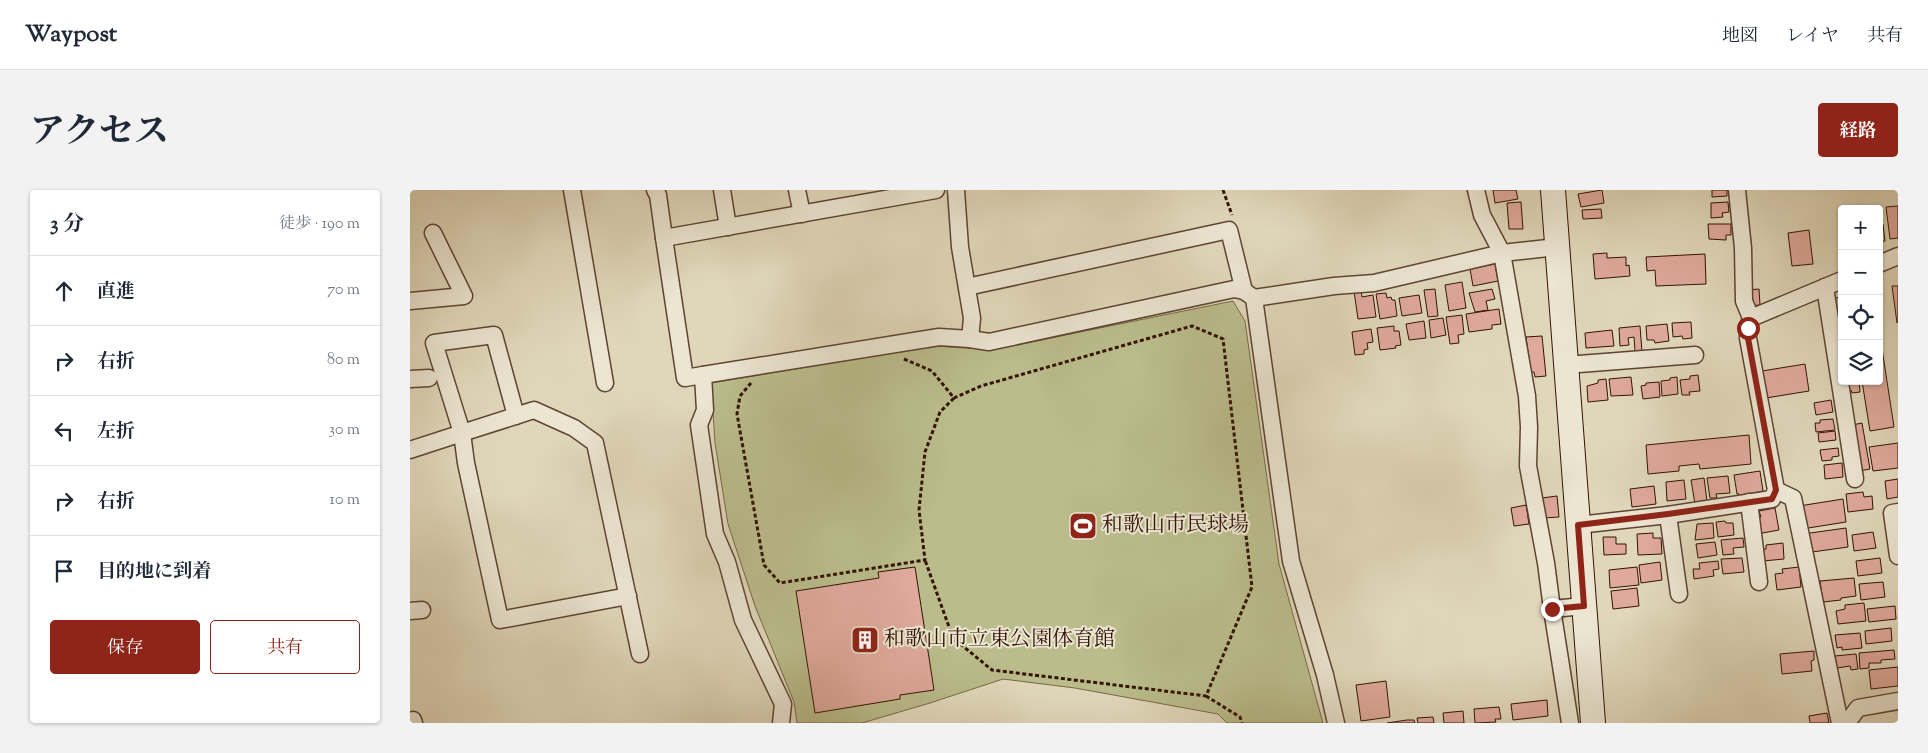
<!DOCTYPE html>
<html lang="ja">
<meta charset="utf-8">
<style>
body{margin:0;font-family:"Sorts Mill Goudy","Noto Serif JP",serif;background:#f2f2f3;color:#1f2937}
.controls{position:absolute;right:15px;top:15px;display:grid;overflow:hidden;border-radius:5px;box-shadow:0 1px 4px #0004}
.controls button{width:45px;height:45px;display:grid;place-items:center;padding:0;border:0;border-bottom:1px solid #e0e1e3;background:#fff;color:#1f2937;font:25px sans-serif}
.stop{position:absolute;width:15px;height:15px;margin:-11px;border:4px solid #8f2418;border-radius:50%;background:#fff}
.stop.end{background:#8f2418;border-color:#fff;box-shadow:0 1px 5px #0008}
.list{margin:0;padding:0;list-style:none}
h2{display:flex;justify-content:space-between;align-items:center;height:65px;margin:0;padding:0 20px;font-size:21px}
h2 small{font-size:16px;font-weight:400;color:#747a83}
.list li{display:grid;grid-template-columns:32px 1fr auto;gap:15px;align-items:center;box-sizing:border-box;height:70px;padding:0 20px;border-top:1px solid #e0e1e3}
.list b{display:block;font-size:19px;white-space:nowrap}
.list em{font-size:16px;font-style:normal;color:#747a83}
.actions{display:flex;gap:10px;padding:15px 20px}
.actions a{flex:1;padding:11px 0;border:1px solid #8f2418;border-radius:5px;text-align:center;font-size:18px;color:#8f2418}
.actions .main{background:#8f2418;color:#fff}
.icon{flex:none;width:28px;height:28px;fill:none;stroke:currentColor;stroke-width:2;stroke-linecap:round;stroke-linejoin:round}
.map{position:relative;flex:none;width:1488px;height:533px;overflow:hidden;border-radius:5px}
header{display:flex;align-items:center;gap:30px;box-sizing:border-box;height:70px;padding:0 25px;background:#fff;border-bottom:1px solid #e0e1e3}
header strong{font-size:24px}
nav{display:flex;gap:28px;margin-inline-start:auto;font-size:18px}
.intro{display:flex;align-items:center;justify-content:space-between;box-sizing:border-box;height:120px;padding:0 30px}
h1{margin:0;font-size:35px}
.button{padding:12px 22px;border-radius:5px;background:#8f2418;color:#fff;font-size:18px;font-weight:700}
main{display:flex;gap:30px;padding:0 30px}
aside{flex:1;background:#fff;border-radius:5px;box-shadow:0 1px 4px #0004}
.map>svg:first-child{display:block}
.green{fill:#babc8b;stroke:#776848}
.building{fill:#dfa99b;stroke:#341304}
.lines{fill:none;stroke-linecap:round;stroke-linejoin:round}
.street-casing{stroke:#5f4432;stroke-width:19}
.secondary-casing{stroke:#341304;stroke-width:26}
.path{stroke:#341304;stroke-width:3;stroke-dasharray:4 2.5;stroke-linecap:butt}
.street{stroke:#ebe5d2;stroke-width:16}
.secondary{stroke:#ebe5d2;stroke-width:24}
.route{stroke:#8f2418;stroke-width:6}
.labels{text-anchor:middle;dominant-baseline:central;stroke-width:4;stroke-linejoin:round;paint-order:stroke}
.poi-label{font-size:21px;fill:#341304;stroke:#ebe5d2;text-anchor:start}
</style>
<header>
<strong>Waypost</strong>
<nav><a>地図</a><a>レイヤ</a><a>共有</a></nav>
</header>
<div class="intro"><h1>アクセス</h1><a class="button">経路</a></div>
<main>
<aside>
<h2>3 分<small>徒歩 · 190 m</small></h2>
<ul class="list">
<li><svg class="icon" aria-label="ahead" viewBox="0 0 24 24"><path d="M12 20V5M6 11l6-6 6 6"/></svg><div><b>直進</b></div><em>70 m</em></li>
<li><svg class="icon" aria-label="right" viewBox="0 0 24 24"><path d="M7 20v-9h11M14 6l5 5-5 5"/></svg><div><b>右折</b></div><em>80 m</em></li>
<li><svg class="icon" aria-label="left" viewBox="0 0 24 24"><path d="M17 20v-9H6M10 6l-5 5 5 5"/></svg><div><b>左折</b></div><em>30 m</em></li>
<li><svg class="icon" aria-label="right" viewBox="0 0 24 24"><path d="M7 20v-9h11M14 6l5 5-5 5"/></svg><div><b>右折</b></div><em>10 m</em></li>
<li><svg class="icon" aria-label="arrive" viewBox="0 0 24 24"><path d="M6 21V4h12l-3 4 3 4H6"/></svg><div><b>目的地に到着</b></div></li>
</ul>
<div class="actions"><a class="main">保存</a><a>共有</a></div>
</aside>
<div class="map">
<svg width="1488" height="533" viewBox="0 0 1488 533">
<rect width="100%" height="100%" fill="#e0d7ba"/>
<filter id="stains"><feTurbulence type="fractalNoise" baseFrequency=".004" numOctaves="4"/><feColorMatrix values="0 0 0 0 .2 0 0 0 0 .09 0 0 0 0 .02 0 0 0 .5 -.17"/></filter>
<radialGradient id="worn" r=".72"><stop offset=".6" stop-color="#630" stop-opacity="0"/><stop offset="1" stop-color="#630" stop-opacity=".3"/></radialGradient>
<polygon class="green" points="823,111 835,131 869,374 913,533 817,533 808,524 665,498 593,489 520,513 452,533 387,533 384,512 345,416 318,334 305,253 301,193 523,156 572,159 601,156"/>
<g class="building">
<polygon points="1083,0 1106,0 1108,9 1085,13"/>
<polygon points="1192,0 1194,13 1171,17 1168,4"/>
<polygon points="1302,0 1317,0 1317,6 1302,7"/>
<polygon points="1111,12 1113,39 1099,39 1097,13"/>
<polygon points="1318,12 1319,22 1312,23 1313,27 1301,28 1301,13"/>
<polygon points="1488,16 1488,48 1480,49 1476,17"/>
<polygon points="1191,19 1192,28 1173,29 1172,20"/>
<polygon points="1298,34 1321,34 1321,45 1316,45 1316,50 1299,49"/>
<polygon points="1469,34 1473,34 1475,51 1469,52"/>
<polygon points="1399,40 1403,74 1382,76 1378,43"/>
<polygon points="1197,63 1197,68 1216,67 1216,76 1219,75 1220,86 1185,89 1183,64"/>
<polygon points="1295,64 1296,94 1246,96 1245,80 1237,81 1236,67"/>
<polygon points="1085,74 1088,91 1063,96 1060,79"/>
<polygon points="1052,92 1056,118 1039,121 1035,95"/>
<polygon points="1482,96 1488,96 1488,132 1487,133"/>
<polygon points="1025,99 1028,126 1018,127 1014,100"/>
<polygon points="1082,99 1085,109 1076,111 1078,120 1065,122 1059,103"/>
<polygon points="1349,99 1350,115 1338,116 1337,100"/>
<polygon points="951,100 952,107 963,105 966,127 948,129 944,101"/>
<polygon points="976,103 977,108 981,107 982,110 985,110 987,126 970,129 966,104"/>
<polygon points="1009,105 1012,123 992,126 989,108"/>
<polygon points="1432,107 1432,131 1427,131 1425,108"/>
<polygon points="1089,119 1091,134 1082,135 1082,139 1059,142 1056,124"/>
<polygon points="1052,125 1054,144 1048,145 1049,153 1040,154 1036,127"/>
<polygon points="1033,128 1036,145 1021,148 1019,130"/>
<polygon points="1014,131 1016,148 999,150 996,134"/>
<polygon points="1281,132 1282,148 1273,149 1272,146 1263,147 1262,133"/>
<polygon points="1257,134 1259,151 1245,153 1244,150 1237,150 1236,136"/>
<polygon points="984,136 984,141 989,141 991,155 985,156 986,158 970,160 967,138"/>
<polygon points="1230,136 1232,162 1225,161 1224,147 1218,148 1219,155 1210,156 1209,138"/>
<polygon points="961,139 963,152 957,153 958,159 954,160 954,164 945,165 942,142"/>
<polygon points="1202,140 1204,156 1176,158 1175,143"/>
<polygon points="1132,146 1136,186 1125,187 1124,182 1121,182 1116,147"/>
<polygon points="1469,152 1471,152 1484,237 1460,241 1452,191 1469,191"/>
<polygon points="1395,174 1399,201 1356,208 1352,181"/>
<polygon points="1288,185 1290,201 1279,202 1280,205 1272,205 1270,190 1280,189 1280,186"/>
<polygon points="1221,187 1223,205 1201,206 1199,189"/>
<polygon points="1267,187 1268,204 1252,206 1251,191 1260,190 1260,188"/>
<polygon points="1196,189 1198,210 1178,212 1177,196 1188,193 1188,190"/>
<polygon points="1432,191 1449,191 1450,202 1442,203 1441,200 1436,200"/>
<polygon points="1249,192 1250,207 1233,209 1231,196 1236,195 1236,193"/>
<polygon points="1421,210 1423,222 1406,225 1404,213"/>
<polygon points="1423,229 1425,240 1406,242 1405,233 1410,233 1410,230"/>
<polygon points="1452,233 1460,279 1444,282 1437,236"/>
<polygon points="1425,241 1426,250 1409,252 1408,243"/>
<polygon points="1339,245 1341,274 1290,279 1289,274 1269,276 1269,281 1238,284 1236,255"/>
<polygon points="1488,253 1488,278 1463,281 1459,257"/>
<polygon points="1428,258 1429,266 1422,267 1422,270 1412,271 1410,260"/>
<polygon points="1432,273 1433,287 1415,289 1414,275"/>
<polygon points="1350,281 1353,301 1329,306 1329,304 1327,304 1324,285"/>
<polygon points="1318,286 1320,303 1306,304 1307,308 1300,308 1297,288"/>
<polygon points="1294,288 1297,311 1285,314 1281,290"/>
<polygon points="1488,289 1488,307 1477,309 1475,291"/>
<polygon points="1274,290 1276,309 1257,311 1256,292"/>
<polygon points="1244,296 1246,314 1222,317 1220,299"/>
<polygon points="1453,302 1454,307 1462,306 1463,319 1438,322 1436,304"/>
<polygon points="1147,306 1149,327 1133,328 1132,308"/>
<polygon points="1433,309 1436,332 1392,339 1389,316"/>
<polygon points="1116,315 1119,334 1104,336 1101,318"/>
<polygon points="1365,318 1369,340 1347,344 1347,328 1351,327 1349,321"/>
<polygon points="1315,331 1316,333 1323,333 1324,345 1308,347 1306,332"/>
<polygon points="1303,333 1304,348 1285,350 1287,334"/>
<polygon points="1436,338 1438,357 1395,363 1393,344"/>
<polygon points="1463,342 1466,358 1444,361 1442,345"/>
<polygon points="1243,343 1243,348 1251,348 1252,364 1228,365 1227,344"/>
<polygon points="1193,347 1206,347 1206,354 1216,354 1216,364 1194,365"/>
<polygon points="1333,348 1334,357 1323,358 1324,364 1313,365 1311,350"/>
<polygon points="1305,352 1307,365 1288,368 1286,354"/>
<polygon points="1373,353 1374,369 1353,371 1351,360 1356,359 1356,355"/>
<polygon points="1332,368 1334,382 1313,384 1311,369"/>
<polygon points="1470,368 1472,383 1448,386 1446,371"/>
<polygon points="1308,371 1309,379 1303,380 1304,386 1284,389 1283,379 1290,379 1289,373"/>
<polygon points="1250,372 1252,390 1231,393 1229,375"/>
<polygon points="505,377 524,500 490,505 490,509 405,523 386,401 469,388 468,382"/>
<polygon points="1227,377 1229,395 1200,398 1199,380"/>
<polygon points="1389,377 1391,397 1367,400 1365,384 1373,383 1372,379"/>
<polygon points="1444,388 1446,406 1431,408 1431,410 1413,412 1410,391"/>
<polygon points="1473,392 1475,407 1451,410 1449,394"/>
<polygon points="1227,398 1229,416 1203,419 1201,401"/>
<polygon points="1454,413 1456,431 1428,434 1426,421 1435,419 1435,415"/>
<polygon points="1485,416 1486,429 1459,432 1457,419"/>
<polygon points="1481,438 1482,451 1456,454 1455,441"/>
<polygon points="1450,443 1452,458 1432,460 1432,457 1427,458 1425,445"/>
<polygon points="1484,460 1485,469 1471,470 1471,473 1459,473 1459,478 1450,479 1449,463"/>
<polygon points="1404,461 1404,470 1401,471 1402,481 1372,484 1370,464"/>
<polygon points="1446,464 1448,479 1441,480 1440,476 1427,478 1425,466"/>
<polygon points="1488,477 1488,496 1461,499 1459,480"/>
<polygon points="976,491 980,527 951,531 946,495"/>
<polygon points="1137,510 1138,526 1103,530 1101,514"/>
<polygon points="1089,517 1091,529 1085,529 1086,532 1065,533 1064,519"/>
<polygon points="1053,521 1054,533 1034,533 1033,523"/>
<polygon points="1417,523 1419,533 1400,533 1399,526"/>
<polygon points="1023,527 1024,533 1008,533 1007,528"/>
<polygon points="997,530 1004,530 1005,533 977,533"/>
</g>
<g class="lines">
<defs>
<g id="street">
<polyline points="162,0 195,193"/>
<polyline points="245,0 248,5 254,48 526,0"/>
<polyline points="312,0 318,37"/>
<polyline points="387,0 392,24"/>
<polyline points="546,0 550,57 562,128 560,149"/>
<polyline points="1066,0 1072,25 1092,63 1117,206 1119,237 1118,276 1136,373 1142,419"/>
<polyline points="254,48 275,188 293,185 295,220 289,235 305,344 317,372 333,430 373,514 371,533"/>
<polyline points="1469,74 1488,66"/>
<polyline points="557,97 819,40 834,101"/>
<polyline points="1415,97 1445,289"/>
<polyline points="844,108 881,371 915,485 926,533"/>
<polyline points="0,111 54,106 23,43"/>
<polyline points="1341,128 1432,90"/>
<polyline points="1156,175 1285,165"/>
<polyline points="293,185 529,147 560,149 579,152 824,99 834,101 844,108 924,96 964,93 1092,63 1147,57"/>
<polyline points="0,189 19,188"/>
<polyline points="106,226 84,145 24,153 52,243 124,220 164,238 185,253 230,464"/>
<polyline points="0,260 52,243 56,273 90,430 218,406"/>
<polyline points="1366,300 1383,308 1430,533"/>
<polyline points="1339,312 1349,392"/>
<polyline points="1488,322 1482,323 1488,366"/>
<polyline points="1258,325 1269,404"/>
<polyline points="1168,335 1258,325 1362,309 1366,300 1338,148 1338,138 1341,128 1334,111 1333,58 1327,0"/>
<polyline points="0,421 12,420"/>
<polyline points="3,530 4,533"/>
<polyline points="1160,533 1142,419 1174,416"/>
<polyline points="1437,533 1448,518 1488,511"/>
</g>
<polyline id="secondary" points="1143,0 1183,533"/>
</defs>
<use href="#street" class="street-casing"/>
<use href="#secondary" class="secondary-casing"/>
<g class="path">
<polyline points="813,0 822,25"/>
<polyline points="494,169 522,181 544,208 571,196 782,136 813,149 842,397 796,506 582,480 543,448 515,370"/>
<polyline points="341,193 330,206 327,224 354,375 370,393 515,370 509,320 515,262 530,222 544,208"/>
<polyline points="796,506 830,527 832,533"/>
</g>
<use href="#street" class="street"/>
<use href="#secondary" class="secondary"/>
</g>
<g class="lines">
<polyline class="route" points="1142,419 1174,416 1168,335 1258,324 1362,309 1366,300 1338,148 1338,138"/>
</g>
<defs>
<symbol id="stadium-square" viewBox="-11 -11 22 22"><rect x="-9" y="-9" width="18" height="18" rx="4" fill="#8f2418" stroke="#ebe5d2"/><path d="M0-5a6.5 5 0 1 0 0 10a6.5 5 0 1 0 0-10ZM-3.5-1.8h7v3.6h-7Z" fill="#fff"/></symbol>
<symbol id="building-square" viewBox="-11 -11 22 22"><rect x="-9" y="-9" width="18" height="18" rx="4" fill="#8f2418" stroke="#ebe5d2"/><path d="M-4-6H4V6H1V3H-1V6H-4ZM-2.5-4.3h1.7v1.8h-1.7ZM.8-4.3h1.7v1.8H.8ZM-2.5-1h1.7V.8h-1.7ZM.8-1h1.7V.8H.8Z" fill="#fff"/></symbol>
</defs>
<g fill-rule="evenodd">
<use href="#stadium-square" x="657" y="320" width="32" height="32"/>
<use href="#building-square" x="439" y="434" width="32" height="32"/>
</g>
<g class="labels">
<g class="poi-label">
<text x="692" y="336">和歌山市民球場</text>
<text x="474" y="450">和歌山市立東公園体育館</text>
</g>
</g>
<rect width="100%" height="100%" filter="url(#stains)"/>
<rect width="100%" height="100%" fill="url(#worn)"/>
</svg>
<div class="controls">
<button>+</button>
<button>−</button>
<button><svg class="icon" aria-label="locate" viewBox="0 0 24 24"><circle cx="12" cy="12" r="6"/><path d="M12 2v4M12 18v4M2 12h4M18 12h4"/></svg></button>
<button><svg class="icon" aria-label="layers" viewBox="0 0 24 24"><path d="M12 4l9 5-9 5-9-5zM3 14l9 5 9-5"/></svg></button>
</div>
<div class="stop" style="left:1338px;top:138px"></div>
<div class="stop end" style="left:1142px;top:419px"></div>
</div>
</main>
